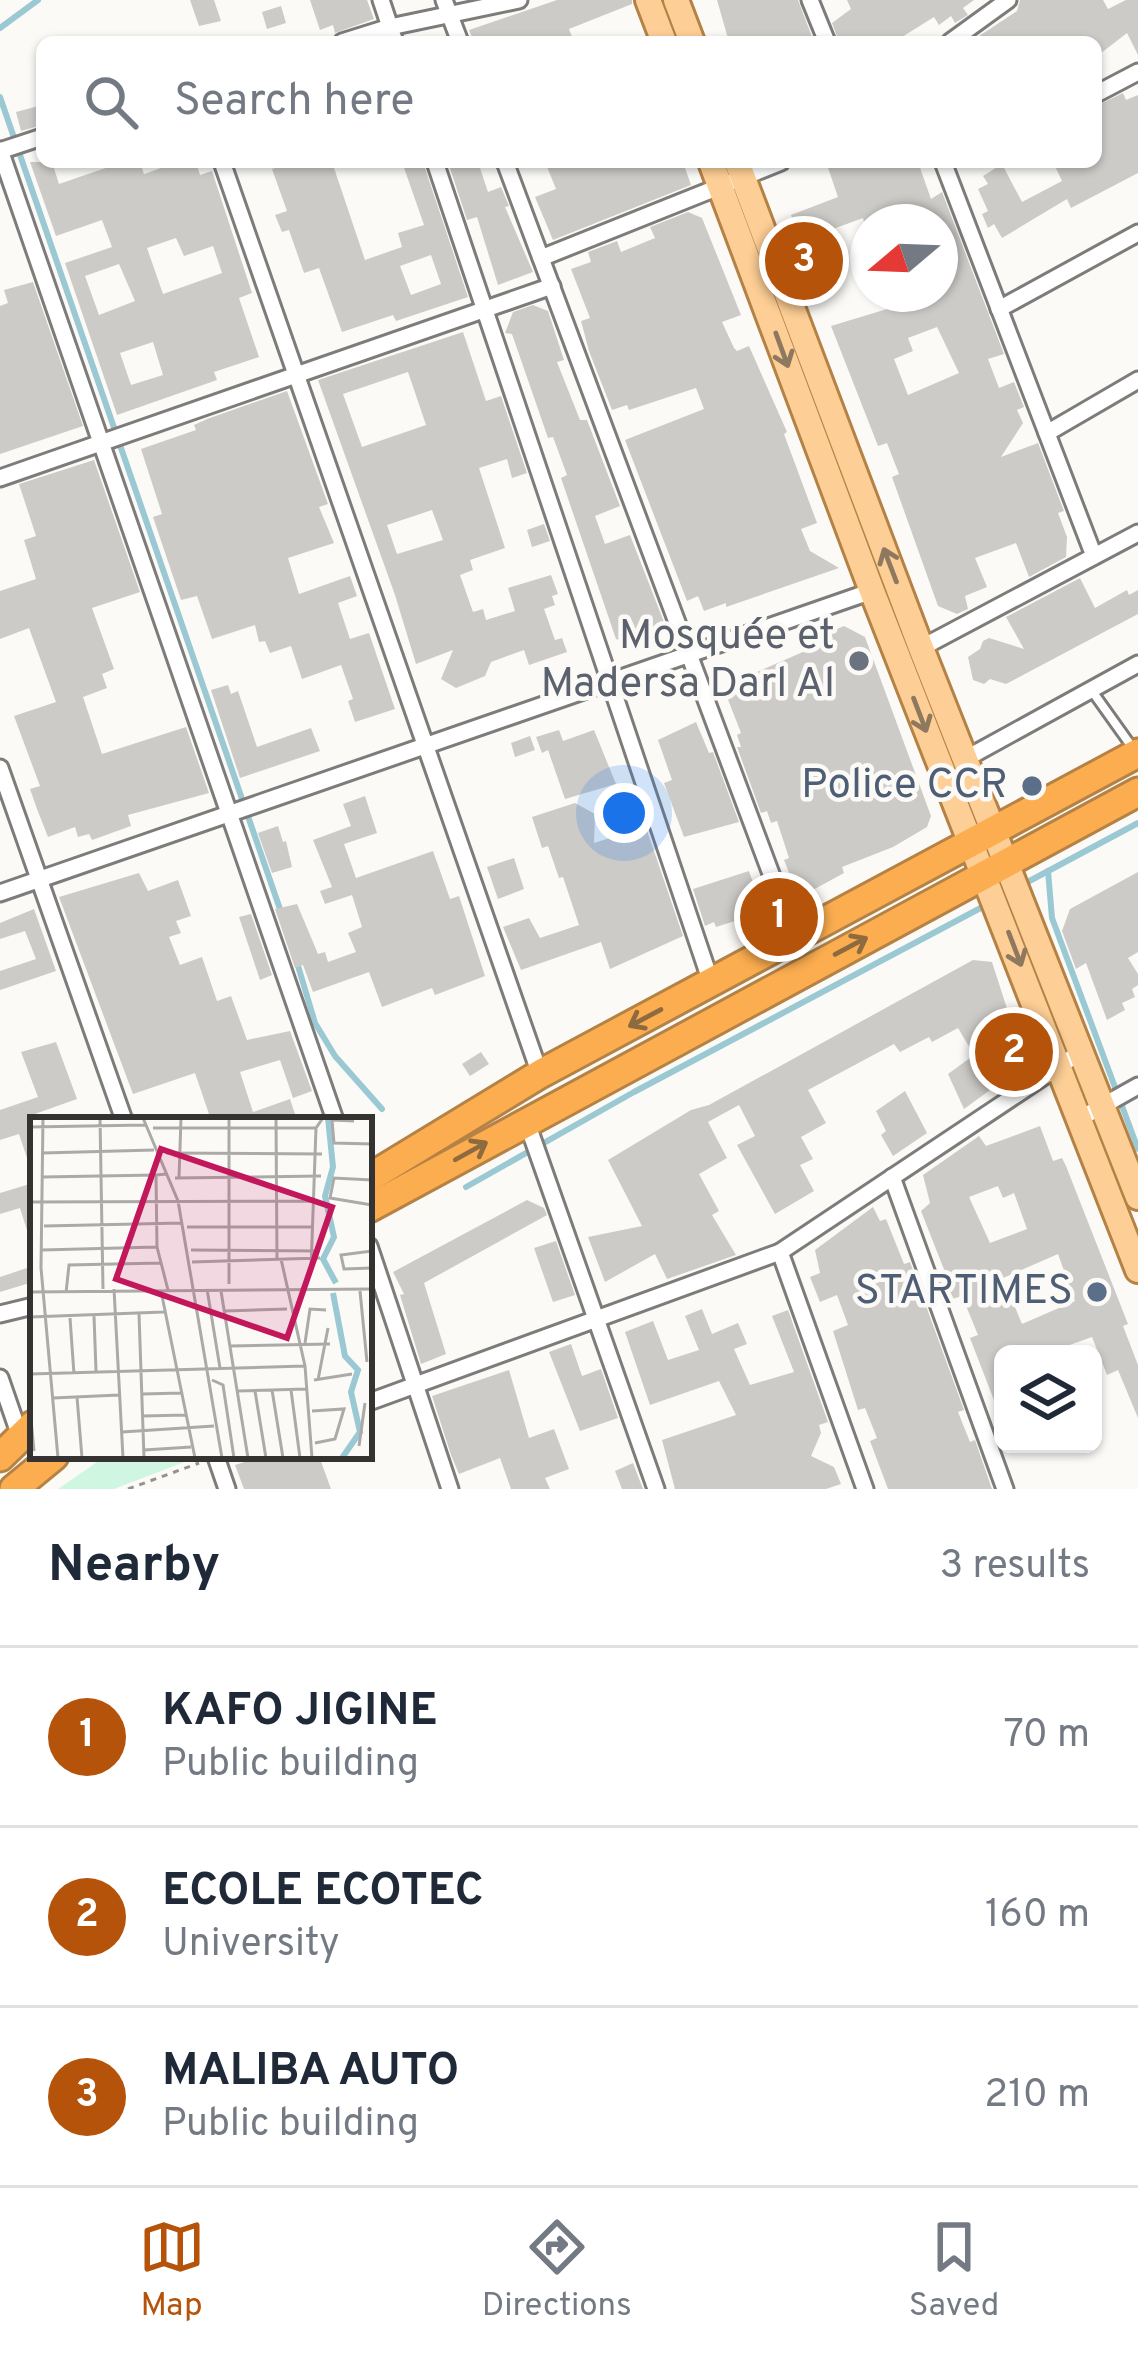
<!DOCTYPE html>
<meta charset="utf-8">
<style>
body{margin:0;font-family:Overpass,sans-serif;background:#f2f2f3;color:#1f2937}
.controls{position:absolute;right:36px;bottom:36px;display:grid;overflow:hidden;border-radius:18px;box-shadow:0 3px 9px #0004}
.controls button{width:108px;height:108px;display:grid;place-items:center;padding:0;border:0;border-bottom:3px solid #e0e1e3;background:#fff;color:#1f2937;font:60px sans-serif}
.compass{position:absolute;left:850px;top:204px;width:108px;height:108px;border-radius:50%;background:#fff;box-shadow:0 3px 9px #0004;rotate:251deg}
.you{position:absolute;left:624px;top:813px;width:42px;height:42px;margin:-30px;border:9px solid #fff;border-radius:50%;background:#1a73e8;box-shadow:0 0 0 18px #1a73e833}
.badge{display:grid;place-items:center;width:78px;height:78px;border-radius:50%;background:#b45309;color:#fff;font-size:39px;font-weight:700}
.pin{position:absolute;translate:-50% -50%;border:6px solid #fff;box-shadow:0 3px 12px #0006}
.list{margin:0;padding:0;list-style:none}
h2{display:flex;justify-content:space-between;align-items:center;height:156px;margin:0;padding:0 48px;font-size:51px}
h2 small{font-size:39px;font-weight:400;color:#747a83}
.list li{display:grid;grid-template-columns:78px 1fr auto;gap:36px;align-items:center;box-sizing:border-box;height:180px;padding:0 48px;border-top:3px solid #e0e1e3}
.list b{display:block;font-size:45px;white-space:nowrap}
.list p{margin:0;font-size:39px;white-space:nowrap;color:#747a83}
.list em{font-size:39px;font-style:normal;color:#747a83}
.icon{flex:none;width:66px;height:66px;fill:none;stroke:currentColor;stroke-width:2;stroke-linecap:round;stroke-linejoin:round}
.map{position:relative;flex:none;width:1138px;height:1489px;overflow:hidden}
.search{position:absolute;background:#fff;box-shadow:0 3px 9px #0004;left:36px;right:36px;top:36px;height:132px;display:flex;align-items:center;gap:30px;box-sizing:border-box;padding:0 42px;border-radius:18px;color:#747a83;font-size:45px}
.sheet{height:696px;background:#fff}
nav{display:flex;justify-content:space-around;align-items:center;box-sizing:border-box;height:168px;border-top:3px solid #e0e1e3;background:#fff;font-size:33px;color:#747a83}
nav a{display:grid;justify-items:center;gap:6px}
nav .on{color:#b45309}
.map>svg:first-child{display:block}
.green{fill:#cff6e0}
.lines{fill:none;stroke-linecap:round;stroke-linejoin:round}
.stream{stroke:#9ac9d3;stroke-width:6}
.building{fill:#cdcbc8;fill-rule:evenodd}
.lane-casing{stroke:#7e7c7a;stroke-width:14}
.street-casing{stroke:#7e7c7a;stroke-width:21}
.primary-casing{stroke:#b58245;stroke-width:30}
.highway-casing{stroke:#b58245;stroke-width:33}
.path{stroke:#939290;stroke-width:3;stroke-dasharray:6 6;stroke-linecap:butt}
.lane{stroke:#fff;stroke-width:8}
.street{stroke:#fff;stroke-width:15}
.primary{stroke:#fdce95;stroke-width:24}
.highway{stroke:#fbad4f;stroke-width:27}
.oneway{stroke:#8e795f}
.oneway2{stroke:#8e6a3f}
.worship-dot{fill:#6b7280;stroke:#fbfaf7;stroke-width:4.5}
.service-dot{fill:#5c6f8a;stroke:#fbfaf7;stroke-width:4.5}
.labels{text-anchor:middle;dominant-baseline:central;stroke-width:9;stroke-linejoin:round;paint-order:stroke}
.worship-label{font-size:42px;fill:#5b616d;stroke:#fbfaf7;text-anchor:end}
.service-label{font-size:42px;fill:#4e5e75;stroke:#fbfaf7;text-anchor:end}
.inset-river{fill:none;stroke:#9ac9d3;stroke-width:6}
.inset-road{fill:none;stroke:#abaaa8;stroke-width:3}
.view{fill:#c2185b;fill-opacity:0.15;stroke:#c2185b;stroke-width:6}
.inset-edge{fill:none;stroke:#343332;stroke-width:6}
</style>
<div class="map">
<svg width="1138" height="1489" viewBox="0 0 1138 1489">
<rect width="100%" height="100%" fill="#fbfaf7"/>
<polygon class="green" points="106,1456 200,1456 114,1489 58,1489"/>
<g class="lines">
<g class="stream">
<polyline points="0,28 38,0"/>
<polyline points="0,97 281,912"/>
<polyline points="1048,871 1052,918 1138,1149"/>
<polyline points="1022,885 1138,823"/>
<polyline points="296,959 315,1023 335,1056 382,1109"/>
<polyline points="466,1187 634,1092 990,903"/>
</g>
</g>
<g class="building">
<polygon points="190,0 214,0 221,21 199,26"/>
<polygon points="310,0 367,0 374,19 335,33 333,25 320,30"/>
<polygon points="557,0 632,0 632,4 569,29 574,42 474,42 469,30"/>
<polygon points="717,0 798,0 814,42 729,42"/>
<polygon points="847,0 974,0 963,8 968,15 955,23 951,16 939,25 934,17 894,42 839,42 832,23 851,9"/>
<polygon points="1020,0 1103,0 1108,9 1126,0 1138,0 1138,55 1127,33 1096,57 1096,42 970,42 1017,11"/>
<polygon points="281,6 286,23 267,29 262,12"/>
<polygon points="1123,93 1126,100 1138,95 1138,173 1071,208 1067,199 1002,238 994,224 988,228 982,214 988,211 978,189 988,184 983,176 1002,164 1022,202 1062,181 1053,162 1096,162 1096,106"/>
<polygon points="42,105 42,125 21,131 16,112"/>
<path d="M30,162H52L59,184L123,162H140L144,174L178,162H196L200,175L212,171L252,293L239,298L259,357L214,372L217,380L117,415L65,263L112,247L102,220L56,236ZM176,238L184,256L213,246L222,273L163,294L147,248ZM119,264L135,301L99,315L85,276ZM153,342L163,375L131,385L120,353Z"/>
<path d="M294,162H332L365,260L402,247L398,233L424,225L402,162H423L468,297L396,321L393,315L342,332L319,268L304,273L289,230L282,232L275,215L287,211L272,169ZM431,255L441,284L411,295L400,266Z"/>
<polygon points="448,162 478,162 488,192 501,187 509,206 505,207 533,272 498,285 477,217 467,220"/>
<polygon points="545,162 683,162 691,185 553,240 535,197 556,189"/>
<path d="M826,162H918L931,199L942,192L1004,354L988,359L999,388L1014,382L1024,407L1017,410L1023,423L1001,457L1038,443L1064,511L1058,513L1067,537L1066,557L1029,577L1016,543L975,558L987,587L965,596L968,609L957,614L938,606L892,477L899,474L887,443L878,446L831,326L897,306L892,294H940V222H864L863,218L833,229L840,249L810,262L791,215L838,197ZM937,327L959,373L908,395L894,359L913,351L908,338Z"/>
<polygon points="688,212 702,218 741,315 722,322 734,348 737,351 749,346 787,432 784,434 817,523 801,529 810,551 839,568 726,607 726,603 704,611 698,596 687,601 625,440 704,409 696,388 629,410 627,405 612,410 589,351 581,321 590,318 571,269 591,262 588,252 617,241 621,252 655,238 650,227"/>
<polygon points="33,282 83,426 0,454 0,306 8,303 4,290"/>
<polygon points="533,305 548,311 564,360 557,362 580,420 587,420 620,506 595,516 605,544 630,535 664,622 653,640 634,646 616,639 561,478 567,475 553,437 548,438 512,334 505,333 513,312"/>
<path d="M463,332L486,401L501,396L527,473L512,478L507,459L479,468L505,548L470,560L473,570L460,575L473,612L483,609L486,620L515,611L508,588L551,575L558,594L552,596L555,605L544,609L555,640L562,638L567,652L529,665L524,650L491,662L485,676L456,688L441,679L453,650L416,664L395,595L318,380ZM408,372L426,425L362,447L343,394ZM432,510L443,540L397,554L387,525Z"/>
<polygon points="287,391 328,504 319,507 334,543 288,558 299,594 350,576 357,596 338,603 350,639 369,633 395,709 355,722 348,701 353,699 341,665 302,679 291,646 270,653 265,641 259,642 255,625 212,639 197,596 181,600 153,517 162,514 141,449 196,430 194,425 207,419"/>
<polygon points="94,460 140,592 92,608 114,669 102,674 107,688 83,697 102,754 186,727 209,793 128,815 131,826 92,840 89,834 78,837 75,827 48,837 37,809 30,789 40,786 14,716 56,702 29,628 0,639 0,591 36,579 24,540 36,536 19,484"/>
<polygon points="544,524 550,541 532,547 527,530"/>
<polygon points="1080,578 1095,608 1127,590 1129,595 1138,590 1138,614 1006,684 990,679 984,684 973,680 968,657 980,649 983,641 989,638 1024,649 1006,617"/>
<polygon points="844,626 865,637 931,816 927,827 893,847 842,867 844,873 811,891 793,883 784,860 789,858 777,821 771,823 767,811 761,813 737,747 741,747 737,735 741,733 727,697 761,684 757,672 833,639 830,632"/>
<polygon points="228,685 231,694 238,691 257,747 311,728 320,751 240,778 211,690"/>
<polygon points="696,722 709,753 713,752 739,822 684,837 664,783 672,780 658,740"/>
<polygon points="559,730 563,741 594,730 616,784 565,799 548,750 542,753 536,737"/>
<polygon points="530,736 535,750 515,757 511,743"/>
<polygon points="365,796 377,833 344,844 356,878 433,851 450,899 459,896 485,976 435,995 432,988 382,1007 369,972 313,992 303,965 295,968 275,909 297,904 318,954 325,952 328,962 356,952 348,933 362,927 352,895 325,904 320,891 332,887 313,840 351,826 343,804"/>
<polygon points="575,803 595,814 594,843 632,831 628,818 641,813 683,936 610,969 601,942 521,970 503,927 529,918 540,938 579,925 563,877 559,878 548,846 542,848 532,817"/>
<polygon points="278,826 283,842 286,841 292,867 272,873 258,833"/>
<polygon points="514,858 524,889 498,899 487,867"/>
<polygon points="749,871 754,885 761,883 768,899 763,912 716,927 714,922 705,926 693,889"/>
<polygon points="1138,872 1138,952 1128,958 1138,974 1138,985 1132,989 1135,997 1122,1003 1125,1010 1107,1020 1086,963 1076,969 1062,931 1070,909"/>
<polygon points="139,873 148,891 178,880 191,916 176,921 181,933 169,937 180,965 202,957 217,1001 231,996 247,1040 290,1031 312,1091 293,1098 280,1060 240,1072 253,1112 290,1099 297,1120 211,1120 195,1073 133,1094 59,897"/>
<polygon points="34,909 56,971 0,990 0,971 36,959 25,931 0,939 0,923"/>
<polygon points="251,914 272,975 260,980 239,917"/>
<polygon points="973,960 992,962 1021,1052 999,1064 1005,1076 997,1085 964,1109 948,1074 974,1055 958,1028 932,1042 929,1037 900,1052 894,1044 808,1090 826,1123 801,1137 813,1159 800,1165 814,1191 775,1214 737,1145 755,1136 739,1105 708,1122 727,1158 699,1174 719,1211 712,1215 736,1255 667,1279 655,1254 605,1282 588,1237 642,1226 608,1160 691,1110 709,1105"/>
<polygon points="56,1042 77,1099 32,1115 30,1167 19,1134 0,1140 0,1110 38,1097 21,1052"/>
<polygon points="481,1052 489,1064 470,1076 462,1064"/>
<polygon points="905,1091 927,1133 893,1156 881,1135 886,1131 876,1111"/>
<path d="M1040,1126L1053,1161L1062,1158L1066,1166L1128,1324L1123,1326L1138,1365V1418L1118,1370L1107,1375L1092,1337L1044,1354H1003L1002,1421L970,1338L978,1335L962,1296L949,1300L940,1274L945,1272L921,1211L930,1203L923,1175L979,1136L986,1146ZM998,1186L1003,1198L1014,1193L1027,1229L990,1243L969,1197ZM1058,1254L1075,1301L1022,1324L1003,1278Z"/>
<polygon points="33,1183 33,1239 30,1240 20,1208 0,1214 0,1193"/>
<polygon points="527,1200 544,1208 547,1215 424,1283 446,1354 421,1364 400,1295 404,1294 393,1272"/>
<polygon points="873,1207 880,1221 886,1219 904,1264 910,1262 964,1410 958,1412 970,1442 975,1440 992,1489 888,1489 870,1441 877,1438 865,1408 858,1410 833,1331 848,1325 837,1295 820,1302 810,1277 820,1273 815,1250"/>
<polygon points="556,1241 575,1295 553,1302 534,1248"/>
<polygon points="33,1266 33,1282 0,1292 0,1277"/>
<polygon points="702,1309 712,1334 738,1323 747,1344 734,1349 750,1385 794,1372 772,1316 788,1310 828,1422 819,1425 821,1433 811,1456 834,1467 841,1484 826,1489 675,1489 662,1440 736,1415 719,1381 650,1405 625,1332 653,1321 668,1360 699,1350 685,1316"/>
<polygon points="571,1344 582,1376 601,1369 618,1418 580,1431 549,1352"/>
<polygon points="509,1370 529,1438 554,1429 569,1469 545,1478 550,1489 511,1489 500,1458 459,1474 451,1455 432,1396"/>
<polygon points="263,1456 319,1456 331,1489 244,1489 235,1465"/>
<polygon points="633,1463 643,1489 622,1489 615,1471"/>
</g>
<g class="lines">
<defs>
<polyline id="lane" points="1092,691 1132,747"/>
<g id="street">
<polyline points="381,0 395,42"/>
<polyline points="444,0 460,42"/>
<polyline points="810,0 827,42"/>
<polyline points="342,42 390,27 519,0"/>
<polyline points="950,42 1008,0"/>
<polyline points="1096,94 1138,72"/>
<polyline points="0,150 335,1120"/>
<polyline points="0,151 42,137"/>
<polyline points="222,162 540,1074"/>
<polyline points="435,162 711,982"/>
<polyline points="505,162 795,938"/>
<polyline points="943,162 1094,556"/>
<polyline points="541,258 781,162"/>
<polyline points="999,309 1138,233"/>
<polyline points="1047,433 1138,380"/>
<polyline points="0,478 552,286"/>
<polyline points="921,648 1138,533"/>
<polyline points="965,759 1138,664"/>
<polyline points="0,768 124,1120"/>
<polyline points="0,893 872,591"/>
<polyline points="1081,1118 1138,1086"/>
<polyline points="526,1120 656,1489"/>
<polyline points="892,1177 1005,1489"/>
<polyline points="369,1246 450,1489"/>
<polyline points="780,1252 865,1489"/>
<polyline points="0,1314 33,1306"/>
<polyline points="0,1378 20,1436"/>
<polyline points="369,1402 780,1252 1082,1051"/>
<polyline points="216,1457 227,1489"/>
</g>
<g id="primary">
<polyline points="648,0 664,42"/>
<polyline points="676,0 692,42"/>
<polyline points="711,162 872,591 1138,1270"/>
<polyline points="737,162 921,648 1138,1197"/>
</g>
<g id="highway">
<polyline points="369,1178 540,1074 1138,753"/>
<polyline points="369,1208 1138,792"/>
<polyline points="0,1457 33,1425"/>
<polyline points="14,1489 54,1456"/>
</g>
</defs>
<use href="#lane" class="lane-casing"/>
<use href="#street" class="street-casing"/>
<use href="#primary" class="primary-casing"/>
<use href="#highway" class="highway-casing"/>
<polyline class="path" points="128,1489 199,1463"/>
<use href="#lane" class="lane"/>
<use href="#street" class="street"/>
<use href="#primary" class="primary"/>
<use href="#highway" class="highway"/>
</g>
<defs><path id="oneway-shaft" d="M-6 0H5M1.5-3L5.5 0L1.5 3" fill="none" stroke-width="1.6" stroke-linecap="round" stroke-linejoin="round" transform="scale(3)"/></defs>
<g class="oneway">
<use href="#oneway-shaft" transform="translate(782 350) rotate(70)"/>
<use href="#oneway-shaft" transform="translate(890 565) rotate(-111)"/>
<use href="#oneway-shaft" transform="translate(920 715) rotate(69)"/>
<use href="#oneway-shaft" transform="translate(1015 949) rotate(69)"/>
</g>
<g class="oneway2">
<use href="#oneway-shaft" transform="translate(851 946) rotate(-28)"/>
<use href="#oneway-shaft" transform="translate(645 1018) rotate(152)"/>
<use href="#oneway-shaft" transform="translate(471 1151) rotate(-29)"/>
</g>
<circle class="worship-dot" cx="859" cy="661" r="12"/>
<g class="service-dot">
<circle cx="1032" cy="786" r="12"/>
<circle cx="1097" cy="1292" r="12"/>
</g>
<g class="labels">
<g class="worship-label">
<text x="835" y="637">Mosquée et<tspan x="835" dy="48">Madersa Darl Al</tspan></text>
</g>
<g class="service-label">
<text x="1008" y="786">Police CCR</text>
<text x="1073" y="1292">STARTIMES</text>
</g>
</g>
<g transform="translate(30 1117)">
<rect width="342" height="342" fill="#fbfaf7"/>
<path class="inset-river" d="M298,1L303,50L295,79L304,120L293,142L306,166M303,176L315,239L328,253L321,275L330,315L312,341"/>
<path class="inset-road" d="M13,1L11,151L28,341M70,1L73,172M113,1L148,84L192,341M199,1V167M246,1L247,142M324,4L302,3L304,26L342,27M0,10L116,8M123,11H286M13,36L124,33M136,36L292,37M136,57L126,58L127,130L138,173M13,60L126,58M145,61L291,59M149,61L151,1M342,63L304,61L300,81L342,88M0,85L284,84M14,109L152,106M157,110H284M12,133L127,130M161,133L289,134M342,134L311,138L314,152L342,151M251,142L275,249L282,341M162,145L290,141M281,152L286,11L293,1M84,172L93,341M177,172L190,251M131,174L165,341M191,174L218,341M330,174L337,245M0,175L342,172M36,176L39,148L131,146M195,194L257,192M109,197L114,341M64,199L66,254M0,200L134,195M40,201L44,257M275,226L280,192L296,193M200,229L300,227M0,257L275,249M182,263L193,268L204,341M284,263L322,257M288,263L298,211M242,273L253,341M261,273L270,341M208,274L276,272M225,274L236,341M113,277L151,276M47,280L52,341M23,281L89,278M0,292L4,334M282,294L314,292L305,322L285,326M113,299L156,298M92,315L184,309M329,329L335,286M114,333L161,330"/>
<path class="view" d="M131,32L302,90L257,221L86,162Z"/>
<rect width="342" height="342" class="inset-edge"/>
</g>
</svg>
<div class="controls">
<button><svg class="icon" aria-label="layers" viewBox="0 0 24 24"><path d="M12 4l9 5-9 5-9-5zM3 14l9 5 9-5"/></svg></button>
</div>
<svg class="compass" viewBox="-18 -18 36 36"><path d="M0-13l5 13h-10z" fill="#e53935"/><path d="M0 13l5-13h-10z" fill="#747a83"/></svg>
<div class="you"></div>
<div class="pin badge" style="left:779px;top:917px">1</div>
<div class="pin badge" style="left:1014px;top:1052px">2</div>
<div class="pin badge" style="left:804px;top:261px">3</div>
<div class="search"><svg class="icon" aria-label="search" viewBox="0 0 24 24"><circle cx="10" cy="10" r="6"/><path d="M15 15l6 6"/></svg>Search here</div>
</div>
<section class="sheet">
<h2>Nearby<small>3 results</small></h2>
<ul class="list">
<li><span class="badge">1</span><div><b>KAFO JIGINE</b><p>Public building</p></div><em>70 m</em></li>
<li><span class="badge">2</span><div><b>ECOLE ECOTEC</b><p>University</p></div><em>160 m</em></li>
<li><span class="badge">3</span><div><b>MALIBA AUTO</b><p>Public building</p></div><em>210 m</em></li>
</ul>
</section>
<nav>
<a class="on"><svg class="icon" aria-label="map" viewBox="0 0 24 24"><path d="M3 6l6-2 6 2 6-2v14l-6 2-6-2-6 2zM9 4v14M15 6v14"/></svg>Map</a>
<a><svg class="icon" aria-label="directions" viewBox="0 0 24 24"><path d="M12 3l9 9-9 9-9-9zM9 14v-3h6M13 9l2 2-2 2"/></svg>Directions</a>
<a><svg class="icon" aria-label="saved" viewBox="0 0 24 24"><path d="M7 4h10v16l-5-4-5 4z"/></svg>Saved</a>
</nav>
